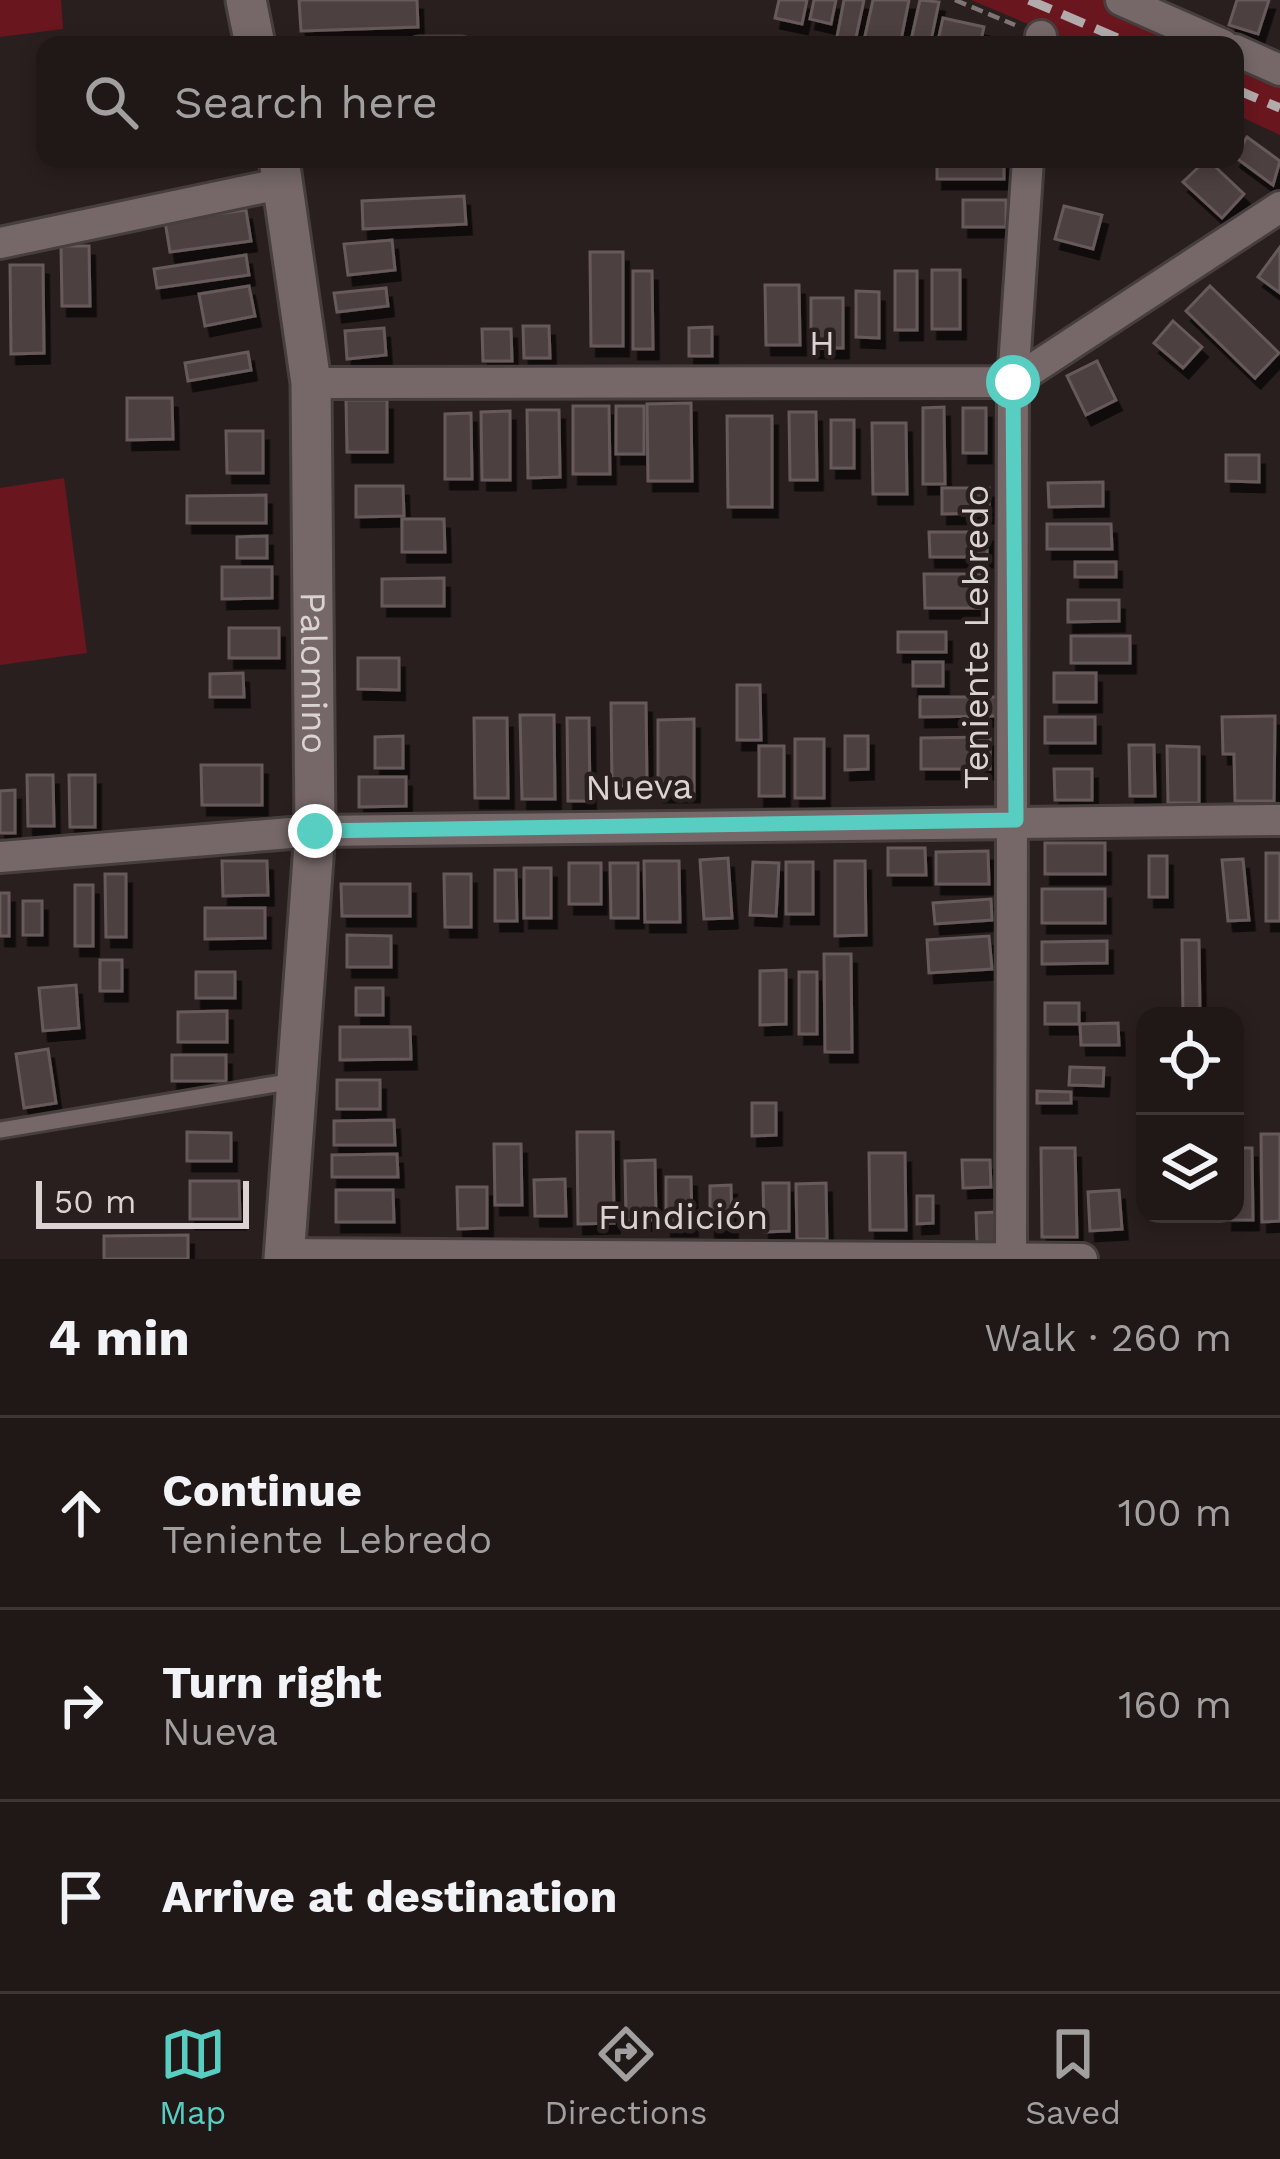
<!DOCTYPE html>
<meta charset="utf-8">
<style>
body{margin:0;font-family:"Work Sans",sans-serif;background:#282020;color:#f1f3f6}
.controls{position:absolute;right:36px;bottom:36px;display:grid;overflow:hidden;border-radius:24px;box-shadow:0 6px 18px #0003}
.controls button{width:108px;height:108px;display:grid;place-items:center;padding:0;border:0;border-bottom:3px solid #3d3636;background:#201717;color:#f1f3f6;font:60px sans-serif}
.scale{position:absolute;left:36px;bottom:30px;width:213px;box-sizing:border-box;padding-left:12px;border:6px solid #dbd3d3;border-top:0;font-size:33px;line-height:42px;white-space:nowrap;color:#dbd3d3;-webkit-text-stroke:9px #2a1f1f;paint-order:stroke}
.stop{position:absolute;width:36px;height:36px;margin:-27px;border:9px solid #57cec1;border-radius:50%;background:#fff}
.stop.end{background:#57cec1;border-color:#fff;box-shadow:0 3px 12px #0008}
.list{margin:0;padding:0;list-style:none}
h2{display:flex;justify-content:space-between;align-items:center;height:156px;margin:0;padding:0 48px;font-size:51px}
h2 small{font-size:39px;font-weight:400;color:#a29fa1}
.list li{display:grid;grid-template-columns:78px 1fr auto;gap:36px;align-items:center;box-sizing:border-box;height:192px;padding:0 48px;border-top:3px solid #3d3636}
.list b{display:block;font-size:45px;white-space:nowrap}
.list p{margin:0;font-size:39px;white-space:nowrap;color:#a29fa1}
.list em{font-size:39px;font-style:normal;color:#a29fa1}
.icon{flex:none;width:66px;height:66px;fill:none;stroke:currentColor;stroke-width:2;stroke-linecap:round;stroke-linejoin:round}
.map{position:relative;flex:none;width:1280px;height:1259px;overflow:hidden}
.search{position:absolute;background:#201717;box-shadow:0 6px 18px #0003;left:36px;right:36px;top:36px;height:132px;display:flex;align-items:center;gap:30px;box-sizing:border-box;padding:0 42px;border-radius:24px;color:#a29fa1;font-size:45px}
.sheet{height:732px;background:#201717}
nav{display:flex;justify-content:space-around;align-items:center;box-sizing:border-box;height:168px;border-top:3px solid #3d3636;background:#201717;font-size:33px;color:#a29fa1}
nav a{display:grid;justify-items:center;gap:6px}
nav .on{color:#57cec1}
.map>svg:first-child{display:block}
.green{fill:#69161e}
.building{fill:#4d4040;stroke:#675a5a;stroke-width:3;filter:url(#shadow)}
.lines{fill:none;stroke-linecap:round;stroke-linejoin:round}
.service-casing{stroke:#473e3e;stroke-width:21}
.minor-casing{stroke:#473e3e;stroke-width:36}
.tertiary-casing{stroke:#473e3e;stroke-width:45}
.path{stroke:#7e7575;stroke-width:4.5;stroke-dasharray:12 6;stroke-linecap:butt}
.service{stroke:#766868;stroke-width:15}
.minor{stroke:#766868;stroke-width:30}
.tertiary{stroke:#766868;stroke-width:39}
.rail{stroke:#b3abab;stroke-width:9;stroke-dasharray:24 12;stroke-linecap:butt}
.route{stroke:#57cec1;stroke-width:15}
.labels{text-anchor:middle;dominant-baseline:central;stroke-width:9;stroke-linejoin:round;paint-order:stroke}
.street-label{font-size:36px;fill:#dbd3d3;stroke:#2a1f1f}
</style>
<div class="map">
<svg width="1280" height="1259" viewBox="0 0 1280 1259">
<defs>
<filter id="shadow"><feDropShadow dx="5.5" dy="10" stdDeviation="0" flood-color="#0009"/></filter>
</defs>
<rect width="100%" height="100%" fill="#2a1f1f"/>
<g class="green">
<polygon points="0,0 61,0 63,29 0,37"/>
<polygon points="971,0 1125,0 1228,45 1078,45"/>
<polygon points="1235,48 1280,68 1280,135 1235,114"/>
<polygon points="64,478 87,653 0,665 0,488"/>
</g>
<g class="building">
<polygon points="299,0 417,0 418,27 301,31"/>
<polygon points="779,0 807,0 802,24 775,18"/>
<polygon points="814,0 836,0 831,24 810,19"/>
<polygon points="844,0 864,0 855,42 837,37"/>
<polygon points="873,0 909,0 900,45 863,45"/>
<polygon points="920,0 939,2 930,45 910,45"/>
<polygon points="1237,0 1269,0 1258,34 1229,25"/>
<polygon points="943,18 984,27 980,45 937,45"/>
<polygon points="1247,137 1280,161 1273,185 1235,157"/>
<rect x="937" y="159" width="67" height="20"/>
<polygon points="1207,159 1244,194 1222,218 1183,182"/>
<polygon points="464,196 466,224 363,229 362,201"/>
<rect x="963" y="200" width="43" height="27"/>
<polygon points="1064,206 1102,215 1093,249 1055,239"/>
<polygon points="246,210 251,241 170,252 165,221"/>
<polygon points="392,240 395,270 348,275 344,244"/>
<polygon points="61,246 89,246 90,306 62,306"/>
<polygon points="1280,247 1280,293 1258,277"/>
<polygon points="590,252 623,252 623,346 591,346"/>
<polygon points="246,255 249,275 157,288 154,269"/>
<polygon points="10,265 43,265 44,353 11,354"/>
<rect x="932" y="270" width="28" height="59"/>
<polygon points="633,271 652,271 653,349 633,349"/>
<rect x="895" y="271" width="22" height="59"/>
<polygon points="765,285 799,285 800,345 766,345"/>
<polygon points="249,286 255,316 205,326 199,294"/>
<polygon points="1210,286 1279,353 1255,378 1186,311"/>
<polygon points="386,288 388,306 337,312 334,293"/>
<polygon points="856,291 879,292 879,338 856,337"/>
<rect x="811" y="298" width="32" height="50"/>
<polygon points="1173,321 1202,347 1183,368 1154,343"/>
<polygon points="523,326 549,326 550,358 524,358"/>
<polygon points="712,327 712,356 689,356 689,328"/>
<polygon points="384,328 386,355 347,359 345,331"/>
<polygon points="482,329 511,329 512,361 483,361"/>
<polygon points="248,352 251,370 188,381 185,363"/>
<polygon points="1097,361 1116,400 1086,415 1067,376"/>
<polygon points="127,398 172,398 173,439 127,440"/>
<polygon points="346,400 387,400 387,452 347,452"/>
<polygon points="691,403 692,481 648,481 647,404"/>
<polygon points="573,406 609,406 610,474 573,474"/>
<rect x="616" y="406" width="28" height="48"/>
<polygon points="944,407 945,484 923,484 923,408"/>
<rect x="963" y="408" width="23" height="45"/>
<polygon points="527,410 559,410 560,477 528,478"/>
<polygon points="510,411 510,480 482,480 481,412"/>
<polygon points="789,412 816,412 817,480 790,480"/>
<polygon points="471,413 472,479 445,479 445,414"/>
<polygon points="727,416 772,416 772,507 728,507"/>
<rect x="831" y="420" width="23" height="48"/>
<polygon points="872,423 906,423 907,494 873,494"/>
<polygon points="226,431 263,431 263,473 227,473"/>
<polygon points="1226,455 1259,455 1259,482 1226,481"/>
<polygon points="1103,482 1103,506 1049,507 1048,483"/>
<polygon points="356,486 403,486 404,516 356,517"/>
<polygon points="942,488 989,488 989,513 942,514"/>
<polygon points="266,495 266,523 187,523 187,496"/>
<polygon points="402,519 444,519 445,552 402,552"/>
<polygon points="1047,524 1111,524 1112,549 1047,549"/>
<polygon points="929,532 987,532 987,557 930,557"/>
<polygon points="267,536 267,558 237,558 237,537"/>
<rect x="1075" y="562" width="41" height="15"/>
<polygon points="222,567 272,567 272,598 222,599"/>
<polygon points="924,574 983,574 984,608 925,608"/>
<polygon points="444,578 444,606 382,606 382,579"/>
<polygon points="1068,600 1119,600 1119,621 1068,622"/>
<rect x="229" y="628" width="50" height="30"/>
<rect x="898" y="632" width="48" height="20"/>
<rect x="1071" y="636" width="59" height="27"/>
<polygon points="358,658 399,658 399,690 358,689"/>
<rect x="913" y="662" width="30" height="24"/>
<polygon points="243,673 244,697 210,697 210,674"/>
<rect x="1054" y="673" width="42" height="29"/>
<polygon points="737,685 760,685 761,740 737,740"/>
<polygon points="920,697 997,697 997,716 920,717"/>
<polygon points="611,703 646,703 647,786 612,786"/>
<polygon points="520,715 554,715 555,799 522,799"/>
<polygon points="1275,716 1274,801 1235,801 1234,754 1223,754 1222,717"/>
<rect x="1045" y="717" width="50" height="26"/>
<polygon points="474,718 507,718 508,798 475,798"/>
<polygon points="567,718 589,718 590,801 568,801"/>
<polygon points="694,719 694,792 658,792 658,720"/>
<polygon points="403,736 403,768 375,768 375,737"/>
<polygon points="845,736 868,736 868,769 845,770"/>
<polygon points="990,737 990,769 921,769 921,738"/>
<rect x="795" y="739" width="29" height="59"/>
<polygon points="1129,745 1154,745 1155,796 1130,796"/>
<rect x="759" y="746" width="25" height="50"/>
<polygon points="1167,746 1199,747 1199,803 1168,803"/>
<polygon points="201,765 262,765 262,805 202,805"/>
<polygon points="1054,769 1092,769 1092,800 1055,800"/>
<polygon points="27,775 53,775 54,826 28,826"/>
<polygon points="69,775 95,775 95,827 70,827"/>
<polygon points="359,777 406,777 406,806 359,807"/>
<polygon points="15,790 15,833 0,833 0,791"/>
<rect x="1045" y="843" width="60" height="31"/>
<polygon points="888,848 925,848 926,875 888,875"/>
<polygon points="988,851 989,884 936,884 936,852"/>
<rect x="1266" y="853" width="14" height="68"/>
<rect x="1149" y="856" width="18" height="41"/>
<polygon points="728,858 732,918 704,919 700,860"/>
<polygon points="1243,859 1249,920 1228,921 1222,860"/>
<polygon points="222,861 267,861 268,895 223,896"/>
<polygon points="644,861 679,861 680,922 645,922"/>
<polygon points="835,861 865,861 866,935 835,936"/>
<polygon points="753,862 779,863 776,916 750,915"/>
<rect x="786" y="862" width="27" height="52"/>
<rect x="569" y="863" width="32" height="41"/>
<polygon points="610,863 638,863 638,918 611,918"/>
<rect x="524" y="868" width="27" height="50"/>
<polygon points="495,870 516,870 517,921 495,921"/>
<polygon points="105,874 126,874 126,937 106,937"/>
<polygon points="444,874 471,874 471,927 445,927"/>
<polygon points="341,884 410,884 410,916 342,916"/>
<rect x="75" y="885" width="18" height="61"/>
<rect x="1042" y="889" width="63" height="34"/>
<rect x="0" y="893" width="9" height="43"/>
<polygon points="991,899 992,920 935,924 933,903"/>
<rect x="23" y="901" width="19" height="34"/>
<polygon points="205,908 265,908 265,938 205,939"/>
<polygon points="347,935 391,936 391,967 347,967"/>
<polygon points="989,936 992,969 929,973 927,940"/>
<polygon points="1182,940 1199,940 1200,1016 1183,1016"/>
<polygon points="1107,941 1107,963 1042,964 1042,942"/>
<polygon points="824,954 851,954 852,1052 825,1052"/>
<rect x="100" y="960" width="22" height="31"/>
<polygon points="786,970 786,1024 760,1025 760,971"/>
<rect x="196" y="972" width="39" height="26"/>
<rect x="799" y="972" width="18" height="62"/>
<polygon points="76,985 79,1028 43,1031 39,988"/>
<rect x="356" y="988" width="27" height="27"/>
<rect x="1045" y="1003" width="34" height="21"/>
<polygon points="227,1011 227,1042 178,1042 178,1012"/>
<polygon points="1118,1023 1119,1045 1081,1045 1080,1024"/>
<polygon points="340,1027 410,1027 411,1059 340,1060"/>
<polygon points="48,1049 56,1103 24,1108 16,1054"/>
<rect x="172" y="1055" width="54" height="26"/>
<polygon points="1070,1067 1104,1068 1103,1086 1069,1085"/>
<rect x="337" y="1080" width="43" height="29"/>
<polygon points="1037,1091 1071,1092 1071,1103 1037,1103"/>
<polygon points="752,1103 776,1103 776,1135 752,1136"/>
<polygon points="394,1120 395,1145 334,1145 334,1121"/>
<polygon points="187,1132 231,1133 231,1161 187,1161"/>
<polygon points="577,1132 613,1132 614,1223 578,1224"/>
<polygon points="1261,1134 1280,1134 1280,1221 1262,1222"/>
<polygon points="494,1144 521,1144 522,1205 495,1205"/>
<polygon points="1041,1148 1075,1148 1077,1237 1042,1237"/>
<polygon points="1235,1148 1252,1148 1253,1220 1227,1220 1227,1214 1235,1214"/>
<polygon points="869,1153 905,1153 906,1230 870,1230"/>
<polygon points="397,1154 398,1177 332,1177 332,1155"/>
<polygon points="655,1160 656,1220 626,1220 625,1161"/>
<polygon points="962,1160 990,1160 991,1187 963,1188"/>
<polygon points="666,1177 691,1177 692,1226 666,1226"/>
<polygon points="565,1179 566,1216 535,1216 534,1180"/>
<polygon points="190,1181 239,1181 240,1219 190,1219"/>
<polygon points="763,1183 789,1183 789,1231 764,1232"/>
<polygon points="826,1183 827,1239 797,1239 796,1184"/>
<polygon points="731,1185 732,1228 710,1228 710,1186"/>
<polygon points="457,1187 487,1187 487,1228 458,1229"/>
<polygon points="336,1190 393,1190 394,1222 336,1222"/>
<polygon points="1119,1190 1122,1229 1090,1231 1088,1192"/>
<polygon points="917,1196 933,1196 933,1223 917,1224"/>
<polygon points="996,1212 996,1243 977,1243 976,1213"/>
<polygon points="188,1235 188,1259 104,1259 104,1236"/>
</g>
<g class="lines">
<defs>
<g id="service">
<polyline points="418,45 462,45"/>
<polyline points="0,1130 294,1081"/>
</g>
<g id="minor">
<polyline points="1121,0 1223,45"/>
<polyline points="1040,45 1041,36"/>
<polyline points="1235,50 1280,70"/>
<polyline points="0,243 284,183"/>
<polyline points="311,383 1013,382 1280,207"/>
<polyline points="0,857 315,831 1280,820"/>
<polyline points="284,1254 1082,1259"/>
<polyline points="1011,1259 1013,382 1028,159"/>
</g>
<g id="tertiary">
<polyline points="246,0 255,45"/>
<path id="s1" d="M279,159L311,383L315,831L284,1259"/>
</g>
</defs>
<use href="#service" class="service-casing"/>
<use href="#minor" class="minor-casing"/>
<use href="#tertiary" class="tertiary-casing"/>
<polyline class="path" points="955,0 1015,25"/>
<use href="#service" class="service"/>
<use href="#minor" class="minor"/>
<use href="#tertiary" class="tertiary"/>
<g class="rail">
<polyline points="1029,0 1134,45"/>
<polyline points="1235,89 1280,108"/>
</g>
</g>
<g class="lines">
<polyline class="route" points="315,831 1016,820 1013,382"/>
</g>
<g class="labels">
<g class="street-label">
<text x="822" y="343">H</text>
<text transform="translate(976 637) rotate(-90)">Teniente Lebredo</text>
<text stroke="none"><textPath href="#s1" startOffset="516">Palomino</textPath></text>
<text transform="translate(639 787) rotate(-1)">Nueva</text>
<text x="683" y="1217">Fundición</text>
</g>
</g>
</svg>
<div class="controls">
<button><svg class="icon" aria-label="locate" viewBox="0 0 24 24"><circle cx="12" cy="12" r="6"/><path d="M12 2v4M12 18v4M2 12h4M18 12h4"/></svg></button>
<button><svg class="icon" aria-label="layers" viewBox="0 0 24 24"><path d="M12 4l9 5-9 5-9-5zM3 14l9 5 9-5"/></svg></button>
</div>
<div class="scale">50 m</div>
<div class="stop" style="left:1013px;top:382px"></div>
<div class="stop end" style="left:315px;top:831px"></div>
<div class="search"><svg class="icon" aria-label="search" viewBox="0 0 24 24"><circle cx="10" cy="10" r="6"/><path d="M15 15l6 6"/></svg>Search here</div>
</div>
<section class="sheet">
<h2>4 min<small>Walk · 260 m</small></h2>
<ul class="list">
<li><svg class="icon" aria-label="ahead" viewBox="0 0 24 24"><path d="M12 20V5M6 11l6-6 6 6"/></svg><div><b>Continue</b><p>Teniente Lebredo</p></div><em>100 m</em></li>
<li><svg class="icon" aria-label="right" viewBox="0 0 24 24"><path d="M7 20v-9h11M14 6l5 5-5 5"/></svg><div><b>Turn right</b><p>Nueva</p></div><em>160 m</em></li>
<li><svg class="icon" aria-label="arrive" viewBox="0 0 24 24"><path d="M6 21V4h12l-3 4 3 4H6"/></svg><div><b>Arrive at destination</b></div></li>
</ul>
</section>
<nav>
<a class="on"><svg class="icon" aria-label="map" viewBox="0 0 24 24"><path d="M3 6l6-2 6 2 6-2v14l-6 2-6-2-6 2zM9 4v14M15 6v14"/></svg>Map</a>
<a><svg class="icon" aria-label="directions" viewBox="0 0 24 24"><path d="M12 3l9 9-9 9-9-9zM9 14v-3h6M13 9l2 2-2 2"/></svg>Directions</a>
<a><svg class="icon" aria-label="saved" viewBox="0 0 24 24"><path d="M7 4h10v16l-5-4-5 4z"/></svg>Saved</a>
</nav>
